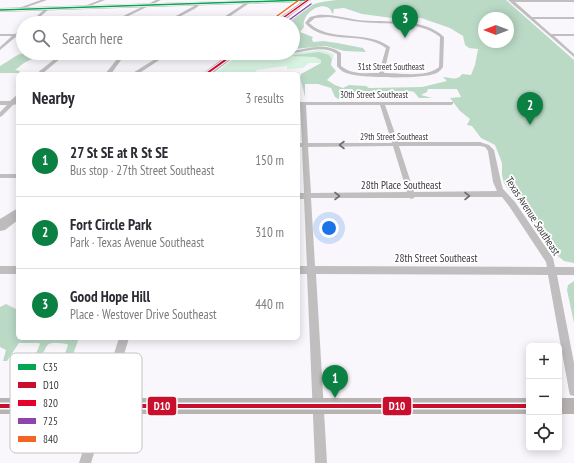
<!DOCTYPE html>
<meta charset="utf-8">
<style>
body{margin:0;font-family:"PT Sans Narrow",sans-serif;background:#f2f2f3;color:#2b2b33}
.controls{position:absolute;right:12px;bottom:12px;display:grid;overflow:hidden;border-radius:6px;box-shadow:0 2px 10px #0003}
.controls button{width:36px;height:36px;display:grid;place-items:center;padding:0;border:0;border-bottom:1px solid #e1e1e2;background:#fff;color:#2b2b33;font:20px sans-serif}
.compass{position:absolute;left:478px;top:12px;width:36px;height:36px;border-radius:50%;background:#fff;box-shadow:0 2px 10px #0003;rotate:270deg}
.you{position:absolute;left:329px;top:228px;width:14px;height:14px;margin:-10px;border:3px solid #fff;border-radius:50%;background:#1a73e8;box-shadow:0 0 0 6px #1a73e833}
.badge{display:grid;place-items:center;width:26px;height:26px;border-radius:50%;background:#0b8043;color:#fff;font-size:13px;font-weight:700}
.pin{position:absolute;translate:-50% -33px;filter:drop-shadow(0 1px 2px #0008)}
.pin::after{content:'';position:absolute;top:21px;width:14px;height:12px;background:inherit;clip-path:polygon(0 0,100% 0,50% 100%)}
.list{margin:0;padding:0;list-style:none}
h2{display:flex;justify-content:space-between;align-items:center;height:52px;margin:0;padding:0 16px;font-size:17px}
h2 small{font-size:13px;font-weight:400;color:#7c7c81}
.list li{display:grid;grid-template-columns:26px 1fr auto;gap:12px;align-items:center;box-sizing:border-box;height:72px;padding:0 16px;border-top:1px solid #e1e1e2}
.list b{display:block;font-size:15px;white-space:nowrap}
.list p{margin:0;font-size:13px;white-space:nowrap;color:#7c7c81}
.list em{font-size:13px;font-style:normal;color:#7c7c81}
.icon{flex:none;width:22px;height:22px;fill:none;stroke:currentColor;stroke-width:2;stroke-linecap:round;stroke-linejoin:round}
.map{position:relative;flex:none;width:574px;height:463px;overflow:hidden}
.search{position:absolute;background:#fff;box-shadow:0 2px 10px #0003;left:16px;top:16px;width:284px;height:44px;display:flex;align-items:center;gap:10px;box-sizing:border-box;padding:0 14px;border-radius:22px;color:#7c7c81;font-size:15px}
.panel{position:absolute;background:#fff;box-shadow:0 2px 10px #0003;left:16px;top:72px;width:284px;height:268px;border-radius:6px}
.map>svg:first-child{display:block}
.green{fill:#d8f3e2}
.forest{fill:#bbdac6;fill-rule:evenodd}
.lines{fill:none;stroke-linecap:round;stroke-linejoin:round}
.street{fill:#c0bebe;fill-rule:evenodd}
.secondary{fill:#b6b3b2;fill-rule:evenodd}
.highway{fill:#bebcbc;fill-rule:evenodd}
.bus-1-casing{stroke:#fff;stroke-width:3}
.bus-2-casing{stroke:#fff;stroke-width:7}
.bus-3-far1-casing{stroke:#fff;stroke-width:3}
.bus-3-casing{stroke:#fff;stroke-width:4}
.bus-4-casing{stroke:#fff;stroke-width:3}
.bus-5-casing{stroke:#fff;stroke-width:3}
.bus-1{stroke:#00a651;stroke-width:1.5}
.bus-2{stroke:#c8102e;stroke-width:4}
.bus-3-far1{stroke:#e4002b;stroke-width:1.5}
.bus-3{stroke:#e4002b;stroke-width:2}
.bus-4{stroke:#8e44ad;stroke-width:1.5}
.bus-5{stroke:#f26522;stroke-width:1.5}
.oneway{stroke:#706e71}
.labels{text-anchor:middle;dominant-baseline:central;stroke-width:3.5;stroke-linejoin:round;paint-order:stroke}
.far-street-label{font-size:9px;fill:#3b383d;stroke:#fff}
.street-label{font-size:11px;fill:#3b383d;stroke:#fff}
.key{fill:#fff;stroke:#c4c3c5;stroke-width:1}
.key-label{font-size:11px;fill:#3b383d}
.line-badge{stroke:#fff;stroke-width:1.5}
.badge-label{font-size:11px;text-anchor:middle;font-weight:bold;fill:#fff}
</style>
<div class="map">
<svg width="574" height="463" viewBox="0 0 574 463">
<rect width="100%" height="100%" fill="#faf7fc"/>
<polygon class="green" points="320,50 326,51 334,54 333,59 322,63 309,63 303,68 287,69 287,66 256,70 258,74 214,74 234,59"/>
<g class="forest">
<path d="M337,0H506L574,60V263L564,261L554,253L504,183L502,175V163L495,145L481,138L472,126L467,125L470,119L460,111L450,98L461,97L457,89H428L427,92L421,95L432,98H419L414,92L410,91H357L356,95L351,89H340V97L352,98L338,99L335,97L331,88L318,84H305V97L300,77L301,74L321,63V60L315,57L292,56L294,55L319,52L329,55L332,59L331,65L336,71L327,80L335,85L343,88L349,85L366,86L369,88L422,87L447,81L443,77C450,77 457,82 462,74L471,75L475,65L478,49L469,48L465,45L463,36L450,28L421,18H392L362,14L344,8L334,9L333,14C332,13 331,11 330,9C321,0 301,14 304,27L300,32L313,37L312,39L313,42L323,41L337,43L363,48L366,52L344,51L326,46L293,49V23H285C304,7 312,2 337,0ZM484,18H508V42H484Z"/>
<path d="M23,53H44L24,63L15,70L20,71L19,73H0V66C9,61 17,54 23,53Z"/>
<polygon points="574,281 574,323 567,290 568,285"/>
<path d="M6,304L18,310V338H79L64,379L58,382L56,379L68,345L67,344C37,340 53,349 37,357L35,356L40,344L39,343H19L7,361H3L6,350L0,347V307Z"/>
</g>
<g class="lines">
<g class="street">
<polygon points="41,0 47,0 16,11 13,10"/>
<polygon points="100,0 105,0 82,9 79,8"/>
<polygon points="156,0 161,0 114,23 109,23"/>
<polygon points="508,0 574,0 574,2 515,2 532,17 574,17 574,19 534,19 551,34 574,34 574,36 554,36 574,54 574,57"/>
<polygon points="248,1 251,2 220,23 215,23"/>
<polygon points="197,3 200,4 196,8 168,23 163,23 194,6"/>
<polygon points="46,8 49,9 33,23 29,23"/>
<path d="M318,15C332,14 344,18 358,20C384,23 424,17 444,37L443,67C441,70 438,73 434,74C421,79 362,78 350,74C344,73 340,70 337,66V54C324,45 307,51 293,53H291H293V51C309,48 327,42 341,53V66C352,75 365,73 379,73L386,48C362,30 325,46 305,23L310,17ZM328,17C339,18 350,21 361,22C387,25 419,20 440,37L439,67C427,78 399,73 384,73L390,47C366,29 330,43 309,23L315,18Z"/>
<polygon points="22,28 23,28 23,31 0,50 0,47 12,36 0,36 0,34 15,34"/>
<polygon points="62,53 67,53 42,74 36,74"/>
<polygon points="122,53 126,53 111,74 105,74"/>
<polygon points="165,53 170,53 138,74 131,74"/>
<polygon points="235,53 251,55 282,53 280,54 251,57"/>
<polygon points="18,94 18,99 16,102 18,103 17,104 13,105 2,116 0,117 0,112 7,105 0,105 0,101 10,101"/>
<path d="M298,102H453V104L451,105H385L398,142H480L489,145L494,150L501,182L503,189L515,202L553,258L555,267H574V275H557L574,363V396L570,395L569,391L548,275L316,274L327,463H315L307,274H298V266H307L304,199H298V193H304L302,147H298V143H302L300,105L298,104ZM306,105H380L392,143H308ZM393,146L407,192L311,193L308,147ZM399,146H480L485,147L488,151L493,182L497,191L414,192ZM415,197H502L509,206L546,262L547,267L315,266L311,198H409L412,199Z"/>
<rect x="0" y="174" width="18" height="4"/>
<rect x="0" y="266" width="18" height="8"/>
<polygon points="119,338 129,338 91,463 79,463"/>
</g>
<g class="secondary">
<polygon points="259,0 308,0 305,2 0,12 0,8"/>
<rect x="0" y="398" width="529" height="16"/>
<rect x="559" y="398" width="15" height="16"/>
</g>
<g class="highway">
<polygon points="304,0 311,0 281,23 272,23"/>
<polygon points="230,53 239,53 212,74 202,74"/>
<polygon points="18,208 18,220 5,230 0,231 0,219"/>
</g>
<defs>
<polyline id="bus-1" points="0,10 305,0"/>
<polyline id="bus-2" points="0,406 529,406"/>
<g id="bus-3-far1">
<polyline points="276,23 308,0"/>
<polyline points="233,54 235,53"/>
</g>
<polyline id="bus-3" points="206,74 235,53"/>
<polyline id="bus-4" points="285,23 311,4"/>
<polyline id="bus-5" points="273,19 299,0"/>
</defs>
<use href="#bus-1" class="bus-1-casing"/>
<use href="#bus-2" class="bus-2-casing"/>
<use href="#bus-3-far1" class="bus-3-far1-casing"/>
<use href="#bus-3" class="bus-3-casing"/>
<use href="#bus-4" class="bus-4-casing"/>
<use href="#bus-5" class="bus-5-casing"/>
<use href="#bus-1" class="bus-1"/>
<use href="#bus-2" class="bus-2"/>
<use href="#bus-3-far1" class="bus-3-far1"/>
<use href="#bus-3" class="bus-3"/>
<use href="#bus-4" class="bus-4"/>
<use href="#bus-5" class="bus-5"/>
</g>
<defs><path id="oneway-chevron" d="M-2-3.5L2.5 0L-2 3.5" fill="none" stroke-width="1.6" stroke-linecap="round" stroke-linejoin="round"/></defs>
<g class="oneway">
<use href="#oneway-chevron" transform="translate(342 145) rotate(-180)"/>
<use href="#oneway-chevron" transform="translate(337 196)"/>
<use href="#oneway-chevron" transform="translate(467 196)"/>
</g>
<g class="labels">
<g class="far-street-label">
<text x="391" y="66">31st Street Southeast</text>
<text x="374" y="94">30th Street Southeast</text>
<text x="394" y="136">29th Street Southeast</text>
</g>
<g class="street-label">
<text x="401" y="185">28th Place Southeast</text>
<text transform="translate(533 216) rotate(57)">Texas Avenue Southeast</text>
<text x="436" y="258">28th Street Southeast</text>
</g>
</g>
<rect x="10" y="353" width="132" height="100" rx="6" class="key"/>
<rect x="18" y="364" width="18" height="6" fill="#00a651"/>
<rect x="18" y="382" width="18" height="6" fill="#c8102e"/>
<rect x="18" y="400" width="18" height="6" fill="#e4002b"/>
<rect x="18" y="418" width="18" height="6" fill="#8e44ad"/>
<rect x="18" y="436" width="18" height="6" fill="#f26522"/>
<g class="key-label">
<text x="43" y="371">C35</text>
<text x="43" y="389">D10</text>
<text x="43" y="407">820</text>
<text x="43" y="425">725</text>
<text x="43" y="443">840</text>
</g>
<g class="line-badge">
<rect x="147" y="396" width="30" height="20" rx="4" fill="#c8102e"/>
<rect x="382" y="396" width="30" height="20" rx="4" fill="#c8102e"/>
</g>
<g class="badge-label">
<text x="162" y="410">D10</text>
<text x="397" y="410">D10</text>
</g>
</svg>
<div class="controls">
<button>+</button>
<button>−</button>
<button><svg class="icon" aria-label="locate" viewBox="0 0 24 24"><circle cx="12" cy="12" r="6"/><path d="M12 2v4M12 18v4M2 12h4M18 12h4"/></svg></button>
</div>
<svg class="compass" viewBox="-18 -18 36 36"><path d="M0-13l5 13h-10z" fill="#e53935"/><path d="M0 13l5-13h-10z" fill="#7c7c81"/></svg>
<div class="you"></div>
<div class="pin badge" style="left:335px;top:398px">1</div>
<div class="pin badge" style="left:530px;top:125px">2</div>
<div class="pin badge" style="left:405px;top:38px">3</div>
<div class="search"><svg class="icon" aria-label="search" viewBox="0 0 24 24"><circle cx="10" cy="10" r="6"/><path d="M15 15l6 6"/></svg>Search here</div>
<section class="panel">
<h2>Nearby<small>3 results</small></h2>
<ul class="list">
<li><span class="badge">1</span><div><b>27 St SE at R St SE</b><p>Bus stop · 27th Street Southeast</p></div><em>150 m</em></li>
<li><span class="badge">2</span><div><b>Fort Circle Park</b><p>Park · Texas Avenue Southeast</p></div><em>310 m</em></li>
<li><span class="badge">3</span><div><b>Good Hope Hill</b><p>Place · Westover Drive Southeast</p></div><em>440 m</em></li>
</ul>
</section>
</div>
